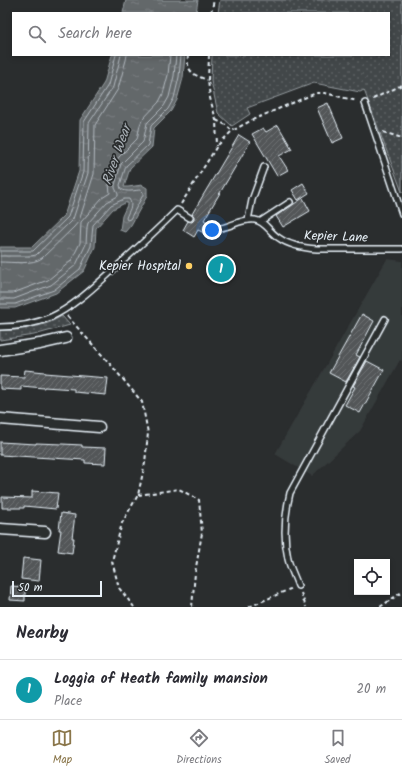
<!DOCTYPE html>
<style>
body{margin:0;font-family:Kalam,sans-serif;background:#f2f2f3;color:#2b2b33}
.controls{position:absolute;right:12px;bottom:12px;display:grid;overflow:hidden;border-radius:0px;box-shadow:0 2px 6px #0003}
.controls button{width:36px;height:36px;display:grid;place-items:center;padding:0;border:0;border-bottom:1px solid #e1e1e2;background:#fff;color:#2b2b33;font:20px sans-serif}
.scale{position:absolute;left:12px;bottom:10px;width:90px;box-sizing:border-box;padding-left:4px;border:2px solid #e8f1f8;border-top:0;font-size:11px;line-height:14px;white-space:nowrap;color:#e8f1f8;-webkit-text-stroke:3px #2a2d2e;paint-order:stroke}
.you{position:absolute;left:212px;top:230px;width:14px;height:14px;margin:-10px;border:3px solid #fff;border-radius:50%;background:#1a73e8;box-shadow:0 0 0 6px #1a73e833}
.badge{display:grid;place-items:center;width:26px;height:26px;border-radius:50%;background:#8a764a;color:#fff;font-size:13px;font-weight:700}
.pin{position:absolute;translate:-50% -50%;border:2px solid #fff;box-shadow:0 1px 4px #0006}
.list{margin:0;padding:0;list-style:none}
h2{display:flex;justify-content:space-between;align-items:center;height:52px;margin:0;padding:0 16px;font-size:17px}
h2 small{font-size:13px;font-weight:400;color:#7c7c81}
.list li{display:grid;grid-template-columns:26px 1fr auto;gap:12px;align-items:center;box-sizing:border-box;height:60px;padding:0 16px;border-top:1px solid #e1e1e2}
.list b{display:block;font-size:15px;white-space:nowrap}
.list p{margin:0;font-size:13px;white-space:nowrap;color:#7c7c81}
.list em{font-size:13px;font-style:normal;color:#7c7c81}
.icon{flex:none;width:22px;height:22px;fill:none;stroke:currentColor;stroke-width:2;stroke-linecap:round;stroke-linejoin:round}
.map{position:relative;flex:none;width:402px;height:607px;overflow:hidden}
.search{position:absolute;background:#fff;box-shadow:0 2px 6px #0003;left:12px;right:12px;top:12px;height:44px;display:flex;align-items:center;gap:10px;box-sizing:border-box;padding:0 14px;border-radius:0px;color:#7c7c81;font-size:15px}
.sheet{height:112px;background:#fff}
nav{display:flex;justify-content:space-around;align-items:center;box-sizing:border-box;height:56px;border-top:1px solid #e1e1e2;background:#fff;font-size:11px;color:#7c7c81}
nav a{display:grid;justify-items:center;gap:2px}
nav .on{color:#8a764a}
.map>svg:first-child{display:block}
.built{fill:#363a3b}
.grass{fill:url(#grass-dots);stroke:#959ca0}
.water{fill:url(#water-ripples);stroke:#989fa3}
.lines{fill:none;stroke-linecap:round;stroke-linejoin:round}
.shore{stroke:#b3bac0;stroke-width:1}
.building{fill:url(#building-hatch);stroke:#e8f1f8}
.service-casing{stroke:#e8f1f8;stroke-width:8}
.minor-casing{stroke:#e8f1f8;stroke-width:13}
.path{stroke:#e8f1f8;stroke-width:2;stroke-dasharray:4 3;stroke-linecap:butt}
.service{stroke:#2a2d2e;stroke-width:5}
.minor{stroke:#2a2d2e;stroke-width:10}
.poi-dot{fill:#ffd166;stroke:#2a2d2e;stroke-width:1.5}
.labels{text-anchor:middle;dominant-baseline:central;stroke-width:3.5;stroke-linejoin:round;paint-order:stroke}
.street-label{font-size:13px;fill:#e8f1f8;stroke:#2a2d2e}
.poi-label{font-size:13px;fill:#e8f1f8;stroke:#2a2d2e;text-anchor:end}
.water-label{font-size:14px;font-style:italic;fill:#acb3b9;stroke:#2a2d2e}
</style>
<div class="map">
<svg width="402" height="607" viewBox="0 0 402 607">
<defs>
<pattern id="grass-dots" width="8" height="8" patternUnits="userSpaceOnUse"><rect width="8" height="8" fill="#424648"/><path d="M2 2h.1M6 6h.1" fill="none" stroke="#5d6163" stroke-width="1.8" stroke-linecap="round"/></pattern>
<pattern id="water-ripples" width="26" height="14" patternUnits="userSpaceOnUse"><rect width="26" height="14" fill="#63686b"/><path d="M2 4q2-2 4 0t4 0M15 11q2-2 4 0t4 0" fill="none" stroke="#797e81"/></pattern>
<pattern id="building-hatch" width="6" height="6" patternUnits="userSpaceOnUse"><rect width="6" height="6" fill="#535759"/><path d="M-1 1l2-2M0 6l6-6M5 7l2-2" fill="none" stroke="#6c7072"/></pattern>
</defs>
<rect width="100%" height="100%" fill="#2a2d2e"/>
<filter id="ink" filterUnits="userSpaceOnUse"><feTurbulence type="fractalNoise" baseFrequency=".025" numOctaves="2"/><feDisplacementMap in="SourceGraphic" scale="8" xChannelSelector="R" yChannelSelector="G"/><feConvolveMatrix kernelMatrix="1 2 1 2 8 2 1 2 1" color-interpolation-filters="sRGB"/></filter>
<g filter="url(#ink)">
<polygon class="built" points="387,259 402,261 402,361 400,360 360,431 312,476 275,454"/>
<g class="grass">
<polygon points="220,0 402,0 402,192 364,90 360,92 314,83 247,108 250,114 232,126 218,113 211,81 212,55 389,55 389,13 218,13"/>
<path d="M62,316L70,325L34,335L0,340V330C15,330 33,328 48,323C53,321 58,318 62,316Z"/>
</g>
<g class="water">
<polygon points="126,0 198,0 196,13 123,13"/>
<polygon points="112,55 185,55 183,78 177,100 171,111 154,128 152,147 130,168 124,187 128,187 142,185 147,188 147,196 131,225 125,232 120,230 122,216 127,205 127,202 113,209 96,228 95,247 84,271 56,293 15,308 0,308 0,247 32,247 64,216 79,171 80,120 104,83"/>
</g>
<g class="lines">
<g class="shore">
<polyline points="0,251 33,251 68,217 83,172 84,122 108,85 116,55"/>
<polyline points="0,256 31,256 36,255 70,222 73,219 88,173 89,123 113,87 121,55"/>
<path d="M0,262C12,262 33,265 42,258L74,227L79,221L94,174L95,125L118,89L126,60L127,55"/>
<polyline points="0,293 13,293 48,280 71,261 80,243 81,222 102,198 110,193 109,184 116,161 119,157 137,139 140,125 142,120 159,102 163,94 168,75 170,55"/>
<polyline points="0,299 14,299 51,285 76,265 86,244 87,227 88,223 107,202 118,196 118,194 115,188 115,185 121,164 143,142 147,123 164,106 169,97 174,76 176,55"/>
<path d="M0,304H15L54,290L80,269L91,246L93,225L111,205L124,199H129C134,206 128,211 126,218L127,220L130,219L143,195V192L141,190C135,190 127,193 121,189L120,185L126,166L148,145L151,126L168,109L174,98L179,77L181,55"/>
</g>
</g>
<g class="building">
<polygon points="328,103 343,138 332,143 317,108"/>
<polygon points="278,125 292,149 279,156 288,170 277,176 252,134 263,128 266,132"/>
<polygon points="239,135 250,142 204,220 209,223 204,226 203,229 205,231 204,233 198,230 194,237 183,230 188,221 192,222 194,220 194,216 192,214"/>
<polygon points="303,183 309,193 298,200 292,190"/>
<polygon points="303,198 310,211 283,227 276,216"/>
<polygon points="362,314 374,321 356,355 360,357 346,382 329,373"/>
<polygon points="367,361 384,370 360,413 345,405 355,387 353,386"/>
<polygon points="25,370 45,372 45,373 108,378 106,395 74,392 74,389 44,387 44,388 21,386 21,390 0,389 0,376 24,377"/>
<polygon points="0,442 36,444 36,443 62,444 82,445 82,447 106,448 105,464 85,463 85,460 0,455"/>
<polygon points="32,491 58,493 56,509 24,506 24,508 2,508 2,497 32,498"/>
<polygon points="61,513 75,515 72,538 74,538 72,553 58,551 61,530 59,530"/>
<polygon points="23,558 41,560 39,581 21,579"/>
<polygon points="11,586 25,587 25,601 10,600"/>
</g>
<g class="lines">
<defs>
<g id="service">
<polyline points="365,103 402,214"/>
<polyline points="248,220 252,200 264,167"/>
<polyline points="261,221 290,202"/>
<path d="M207,228C226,232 238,218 255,220C265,221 270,233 279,238C290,246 303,248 317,249H402"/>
<path d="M0,327C17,327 35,324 51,317C73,307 94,287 112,271C134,251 156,231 177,210L190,218"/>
<path d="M298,586C295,577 290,568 288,559C283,537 285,514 290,493L385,319"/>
</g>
<g id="minor">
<polyline points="0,350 40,344 66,338"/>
<polyline points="0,419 99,427"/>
<polyline points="0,529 45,532"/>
</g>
</defs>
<use href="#service" class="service-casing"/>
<use href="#minor" class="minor-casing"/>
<g class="path">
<polyline points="211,13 214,0"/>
<path d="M188,55C186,72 193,75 208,80"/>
<polyline points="209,55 208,80 210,98 216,120 217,146"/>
<polyline points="373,99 402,85"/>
<polyline points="216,120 226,125 232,131"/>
<polyline points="383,132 402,138"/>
<polyline points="181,204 217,146 232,131 252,120 316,93 325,93 357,101"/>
<polyline points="67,316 111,365 142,402 148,433 145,463 138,495 122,523 112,561 119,588 134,607"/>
<polyline points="138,495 179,489 199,500 202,533 195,573 192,607"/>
<polyline points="301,593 306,607"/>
<polyline points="249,607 290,589"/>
<polyline points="380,607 402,592"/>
</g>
<use href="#service" class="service"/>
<use href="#minor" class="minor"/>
</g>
</g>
<circle class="poi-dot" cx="189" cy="266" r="4"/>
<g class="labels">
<g class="street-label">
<text transform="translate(336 237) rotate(2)">Kepier Lane</text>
</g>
<g class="poi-label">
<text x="181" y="266">Kepier Hospital</text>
</g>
<g class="water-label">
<text transform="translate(117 155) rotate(-71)">River Wear</text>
</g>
</g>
</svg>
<div class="controls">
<button><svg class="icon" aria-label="locate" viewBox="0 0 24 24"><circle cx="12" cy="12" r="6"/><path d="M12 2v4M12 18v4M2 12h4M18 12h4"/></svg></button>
</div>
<div class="scale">50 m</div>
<div class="you"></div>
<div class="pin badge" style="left:221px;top:269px;background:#0f9aa8">1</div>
<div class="search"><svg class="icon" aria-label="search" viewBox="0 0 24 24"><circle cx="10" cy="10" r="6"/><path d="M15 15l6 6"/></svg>Search here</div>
</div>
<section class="sheet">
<h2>Nearby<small></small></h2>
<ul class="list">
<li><span class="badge" style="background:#0f9aa8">1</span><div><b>Loggia of Heath family mansion</b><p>Place</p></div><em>20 m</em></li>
</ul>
</section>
<nav>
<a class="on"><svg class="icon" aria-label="map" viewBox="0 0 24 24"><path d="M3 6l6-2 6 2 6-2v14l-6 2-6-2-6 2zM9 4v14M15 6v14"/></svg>Map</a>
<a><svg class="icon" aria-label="directions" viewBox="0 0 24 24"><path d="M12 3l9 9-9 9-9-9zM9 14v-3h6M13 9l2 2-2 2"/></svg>Directions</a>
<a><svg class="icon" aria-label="saved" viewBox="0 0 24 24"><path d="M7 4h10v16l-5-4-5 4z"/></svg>Saved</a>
</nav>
